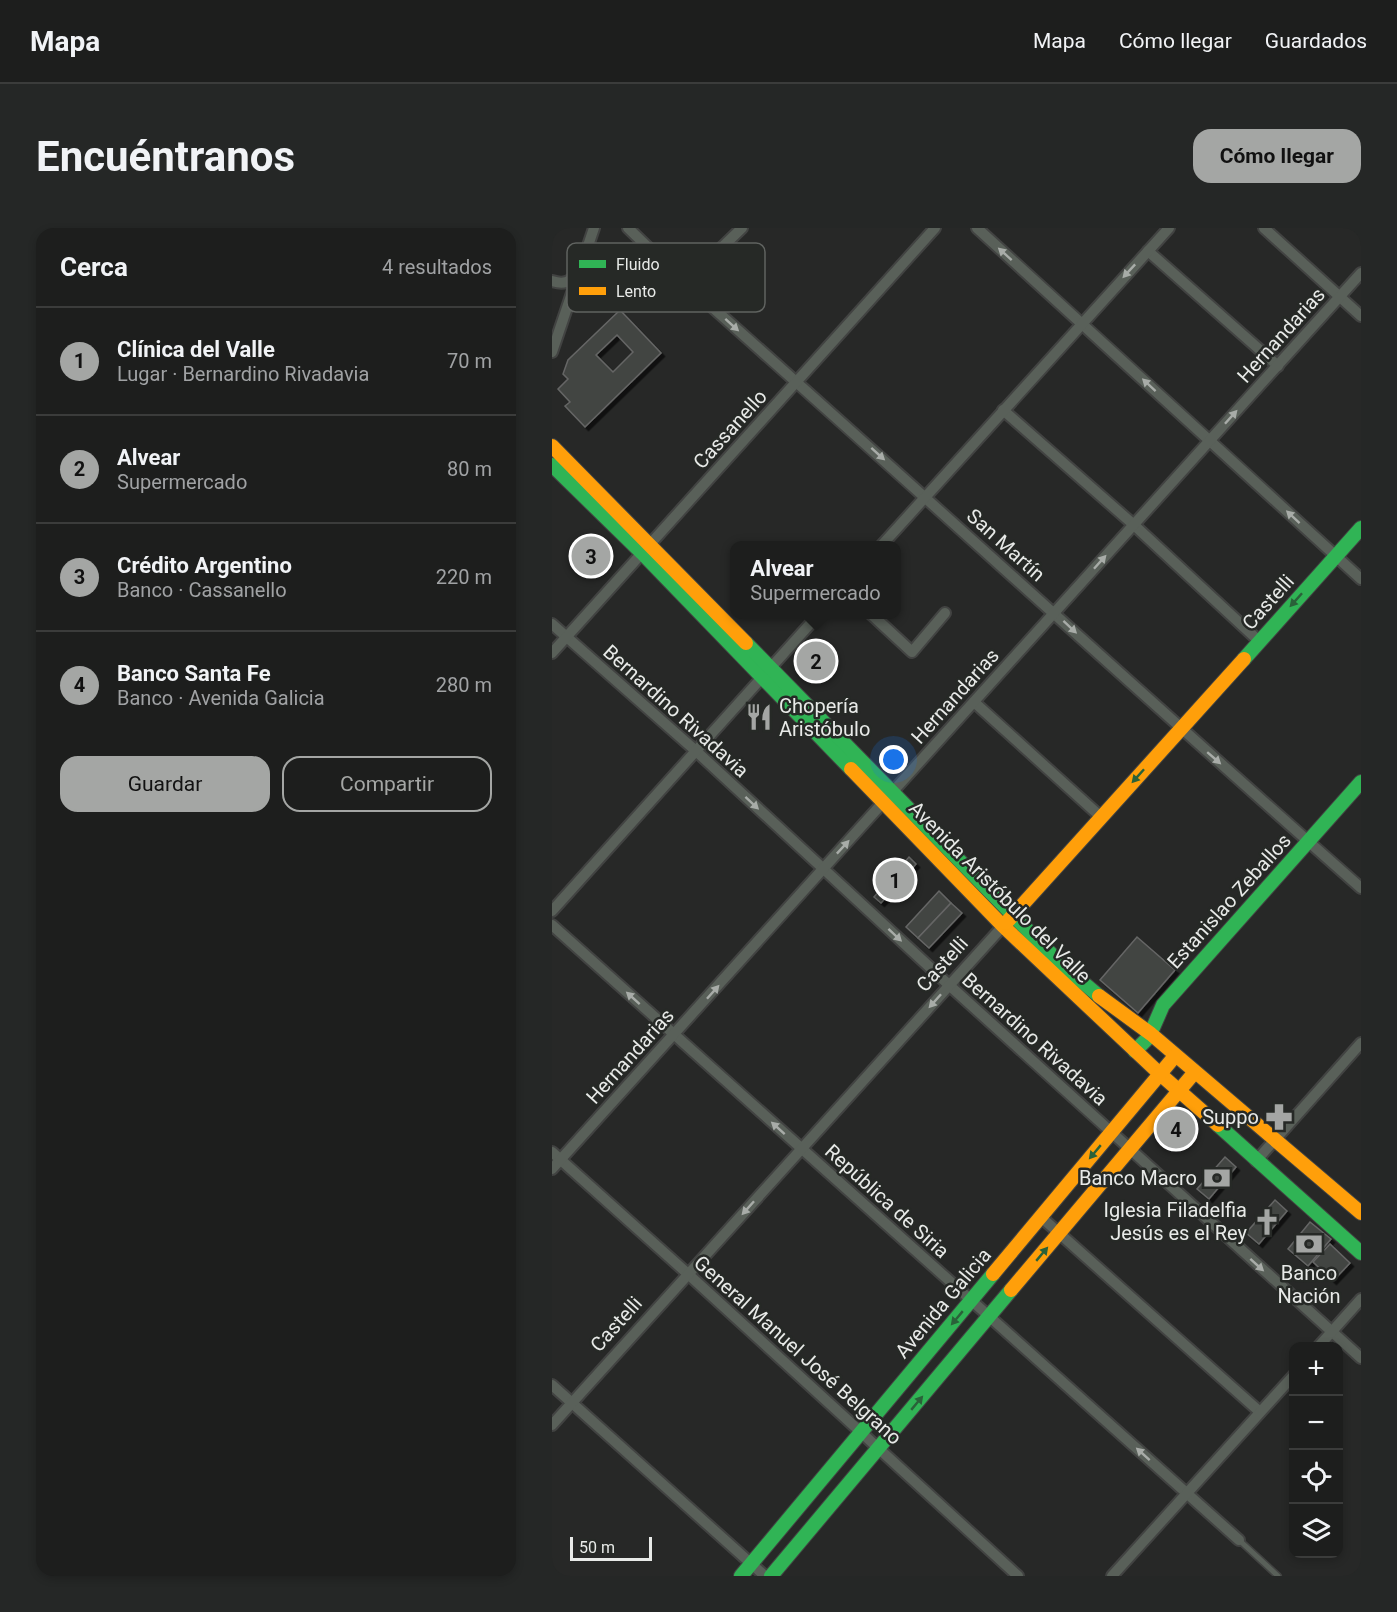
<!DOCTYPE html>
<html lang="es">
<meta charset="utf-8">
<style>
body{margin:0;font-family:Roboto,sans-serif;background:#252726;color:#f1f3f6}
.controls{position:absolute;right:18px;bottom:18px;display:grid;overflow:hidden;border-radius:12px;box-shadow:0 3px 9px #0003}
.controls button{width:54px;height:54px;display:grid;place-items:center;padding:0;border:0;border-bottom:2px solid #3b3c3b;background:#1d1e1d;color:#f1f3f6;font:30px sans-serif}
.scale{position:absolute;left:18px;bottom:15px;width:82px;box-sizing:border-box;padding-left:6px;border:3px solid #e8eae8;border-top:0;font-size:16px;line-height:21px;white-space:nowrap;color:#e8eae8;-webkit-text-stroke:4px #262926;paint-order:stroke}
.you{position:absolute;left:342px;top:532px;width:21px;height:21px;margin:-15px;border:4px solid #fff;border-radius:50%;background:#1a73e8;box-shadow:0 0 0 9px #1a73e833}
.badge{display:grid;place-items:center;width:39px;height:39px;border-radius:50%;background:#a4a6a4;color:#111;font-size:20px;font-weight:700}
.pin{position:absolute;translate:-50% -50%;border:3px solid #fff;box-shadow:0 2px 6px #0006}
.popup{position:absolute;left:178px;top:313px;width:171px;height:78px;box-sizing:border-box;display:grid;place-content:center;border-radius:12px;background:#1d1e1d;filter:drop-shadow(0 2px 4px #0005);font-size:20px;white-space:nowrap;color:#a0a2a4}
.popup b{font-size:22px;color:#f1f3f6}
.popup::after{content:'';position:absolute;left:50%;top:100%;margin-left:-12px;border:12px solid transparent;border-top-color:#1d1e1d}
.list{margin:0;padding:0;list-style:none}
h2{display:flex;justify-content:space-between;align-items:center;height:78px;margin:0;padding:0 24px;font-size:26px}
h2 small{font-size:20px;font-weight:400;color:#a0a2a4}
.list li{display:grid;grid-template-columns:39px 1fr auto;gap:18px;align-items:center;box-sizing:border-box;height:108px;padding:0 24px;border-top:2px solid #3b3c3b}
.list b{display:block;font-size:22px;white-space:nowrap}
.list p{margin:0;font-size:20px;white-space:nowrap;color:#a0a2a4}
.list em{font-size:20px;font-style:normal;color:#a0a2a4}
.actions{display:flex;gap:12px;padding:18px 24px}
.actions a{flex:1;padding:14px 0;border:2px solid #a4a6a4;border-radius:18px;text-align:center;font-size:21px;color:#a4a6a4}
.actions .main{background:#a4a6a4;color:#111}
.icon{flex:none;width:33px;height:33px;fill:none;stroke:currentColor;stroke-width:2;stroke-linecap:round;stroke-linejoin:round}
.map{position:relative;flex:none;width:809px;height:1348px;overflow:hidden;border-radius:18px}
header{display:flex;align-items:center;gap:36px;box-sizing:border-box;height:84px;padding:0 30px;background:#1d1e1d;border-bottom:2px solid #3b3c3b}
header strong{font-size:28px}
nav{display:flex;gap:33px;margin-inline-start:auto;font-size:21px}
.intro{display:flex;align-items:center;justify-content:space-between;box-sizing:border-box;height:144px;padding:0 36px}
h1{margin:0;font-size:42px}
.button{padding:15px 27px;border-radius:18px;background:#a4a6a4;color:#111;font-size:21px;font-weight:700}
main{display:flex;gap:36px;padding:0 36px}
aside{flex:1;background:#1d1e1d;border-radius:18px;box-shadow:0 3px 9px #0003}
.map>svg:first-child{display:block}
.building{fill:#434443;stroke:#656665;stroke-width:1.5;fill-rule:evenodd;filter:url(#shadow)}
.lines{fill:none;stroke-linecap:round;stroke-linejoin:round}
.lane-casing{stroke:#424342;stroke-width:8}
.street-casing{stroke:#424342;stroke-width:14}
.fast-casing{stroke:#424342;stroke-width:16}
.slow-casing{stroke:#424342;stroke-width:16}
.lane{stroke:#596059;stroke-width:5}
.street{stroke:#596059;stroke-width:10}
.fast{stroke:#30b455;stroke-width:14}
.slow{stroke:#ff9f0a;stroke-width:14}
.oneway{fill:#a8aca8}
.oneway2{fill:#2a6139}
.labels{text-anchor:middle;dominant-baseline:central;stroke-width:5;stroke-linejoin:round;paint-order:stroke}
.street-label{font-size:20px;fill:#e8eae8;stroke:#262926}
.poi-label{font-size:20px;fill:#e8eae8;stroke:#262926;text-anchor:end}
.key{fill:#262926;stroke:#606360;stroke-width:1.5}
.key-label{font-size:16px;fill:#e8eae8}
</style>
<header>
<strong>Mapa</strong>
<nav><a>Mapa</a><a>Cómo llegar</a><a>Guardados</a></nav>
</header>
<div class="intro"><h1>Encuéntranos</h1><a class="button">Cómo llegar</a></div>
<main>
<aside>
<h2>Cerca<small>4 resultados</small></h2>
<ul class="list">
<li><span class="badge">1</span><div><b>Clínica del Valle</b><p>Lugar · Bernardino Rivadavia</p></div><em>70 m</em></li>
<li><span class="badge">2</span><div><b>Alvear</b><p>Supermercado</p></div><em>80 m</em></li>
<li><span class="badge">3</span><div><b>Crédito Argentino</b><p>Banco · Cassanello</p></div><em>220 m</em></li>
<li><span class="badge">4</span><div><b>Banco Santa Fe</b><p>Banco · Avenida Galicia</p></div><em>280 m</em></li>
</ul>
<div class="actions"><a class="main">Guardar</a><a>Compartir</a></div>
</aside>
<div class="map">
<svg width="809" height="1348" viewBox="0 0 809 1348">
<defs>
<filter id="shadow"><feDropShadow dx="3.5" dy="3.5" stdDeviation="0" flood-color="#0009"/></filter>
</defs>
<rect width="100%" height="100%" fill="#272827"/>
<g class="building">
<path d="M68,82L109,125L33,199L13,178L18,174L6,161L16,151L11,146L16,132ZM65,107L81,124L61,144L44,127Z"/>
<polygon points="48,314 53,318 30,343 25,338"/>
<polygon points="357,629 364,636 329,675 322,669"/>
<polygon points="387,663 399,675 366,710 354,699"/>
<polygon points="399,675 410,685 377,720 366,710"/>
<polygon points="585,709 623,742 586,785 548,752"/>
<polygon points="622,889 637,901 627,913 612,901"/>
<polygon points="673,929 684,939 657,971 645,961"/>
<polygon points="723,972 735,983 707,1016 694,1005"/>
<polygon points="758,994 779,1011 756,1038 736,1021"/>
<polygon points="778,1016 798,1035 781,1053 761,1034"/>
</g>
<g class="lines">
<defs>
<polyline id="lane" points="687,1312 726,1348"/>
<g id="street">
<path d="M76,0L133,55C359,255 582,460 809,660"/>
<polyline points="425,0 809,351"/>
<polyline points="712,0 809,88"/>
<polyline points="596,23 726,138"/>
<path d="M0,53C12,57 17,54 26,46"/>
<polyline points="133,55 190,0"/>
<polyline points="0,124 42,0"/>
<polyline points="451,182 582,297 707,413"/>
<polyline points="329,318 617,0"/>
<polyline points="319,386 360,424 393,385"/>
<polyline points="0,396 144,523 397,757 809,1130"/>
<polyline points="0,425 383,0"/>
<polyline points="422,474 549,589"/>
<polyline points="0,683 267,386"/>
<polyline points="0,697 687,1312"/>
<polyline points="0,924 136,1046 466,1348"/>
<polyline points="704,933 809,815"/>
<polyline points="0,941 809,45"/>
<polyline points="489,989 708,1184"/>
<polyline points="767,1118 809,1071"/>
<polyline points="0,1157 213,1348"/>
<polyline points="0,1197 451,698"/>
<polyline points="560,1348 742,1147"/>
</g>
<g id="fast">
<polyline points="0,237 90,325 299,541"/>
<polyline points="194,415 509,736 547,768"/>
<polyline points="692,431 809,300"/>
<polyline points="583,823 597,809 611,777 809,554"/>
<polyline points="666,897 809,1025"/>
<polyline points="189,1348 441,1046"/>
<polyline points="219,1348 459,1062"/>
</g>
<g id="slow">
<polyline points="0,218 194,415"/>
<polyline points="299,541 451,698 608,846 666,897"/>
<polyline points="454,695 692,431"/>
<polyline points="547,768 599,806 809,985"/>
<polyline points="441,1046 623,828"/>
<polyline points="459,1062 642,845"/>
</g>
</defs>
<use href="#lane" class="lane-casing"/>
<use href="#street" class="street-casing"/>
<use href="#fast" class="fast-casing"/>
<use href="#slow" class="slow-casing"/>
<use href="#lane" class="lane"/>
<use href="#street" class="street"/>
<use href="#fast" class="fast"/>
<use href="#slow" class="slow"/>
</g>
<defs><path id="oneway-solid" d="M-6-.8H1V-3.2L6.5 0L1 3.2V.8H-6Z" transform="scale(1.5)"/></defs>
<g class="oneway">
<use href="#oneway-solid" transform="translate(453 26) rotate(-138)"/>
<use href="#oneway-solid" transform="translate(577 43) rotate(133)"/>
<use href="#oneway-solid" transform="translate(180 97) rotate(42)"/>
<use href="#oneway-solid" transform="translate(597 157) rotate(-137)"/>
<use href="#oneway-solid" transform="translate(679 189) rotate(-48)"/>
<use href="#oneway-solid" transform="translate(326 226) rotate(42)"/>
<use href="#oneway-solid" transform="translate(741 289) rotate(-137)"/>
<use href="#oneway-solid" transform="translate(548 334) rotate(-48)"/>
<use href="#oneway-solid" transform="translate(518 399) rotate(43)"/>
<use href="#oneway-solid" transform="translate(662 530) rotate(41)"/>
<use href="#oneway-solid" transform="translate(200 575) rotate(43)"/>
<use href="#oneway-solid" transform="translate(291 619) rotate(-47)"/>
<use href="#oneway-solid" transform="translate(343 707) rotate(43)"/>
<use href="#oneway-solid" transform="translate(161 764) rotate(-48)"/>
<use href="#oneway-solid" transform="translate(81 770) rotate(-138)"/>
<use href="#oneway-solid" transform="translate(383 773) rotate(132)"/>
<use href="#oneway-solid" transform="translate(226 900) rotate(-138)"/>
<use href="#oneway-solid" transform="translate(196 980) rotate(132)"/>
<use href="#oneway-solid" transform="translate(705 1037) rotate(42)"/>
<use href="#oneway-solid" transform="translate(591 1226) rotate(-138)"/>
</g>
<g class="oneway2">
<use href="#oneway-solid" transform="translate(744 372) rotate(132)"/>
<use href="#oneway-solid" transform="translate(586 548) rotate(132)"/>
<use href="#oneway-solid" transform="translate(543 924) rotate(130)"/>
<use href="#oneway-solid" transform="translate(490 1026) rotate(-50)"/>
<use href="#oneway-solid" transform="translate(405 1090) rotate(130)"/>
<use href="#oneway-solid" transform="translate(365 1175) rotate(-50)"/>
</g>
<defs>
<symbol id="restaurant-bare" viewBox="-9 -9 18 18"><path d="M-5-6h1v4h1v-4h1v4h1v-4h1v5L-1.5 .5V6h-2V.5L-5-1ZM5-6V6H3V1.5H1.5Q1.5-4 5-6Z" fill="#a4a6a4" stroke="#262926" stroke-width="2.5" paint-order="stroke"/></symbol>
<symbol id="pharmacy-bare" viewBox="-9 -9 18 18"><path d="M-2-6h4v4h4v4h-4v4h-4v-4h-4v-4h4Z" fill="#a4a6a4" stroke="#262926" stroke-width="2.5" paint-order="stroke"/></symbol>
<symbol id="bank-bare" viewBox="-9 -9 18 18"><path d="M-6-4H6V4H-6ZM0-2.3a2.3 2.3 0 1 0 0 4.6a2.3 2.3 0 1 0 0-4.6Z" fill="#a4a6a4" stroke="#262926" stroke-width="2.5" paint-order="stroke"/></symbol>
<symbol id="church-bare" viewBox="-9 -9 18 18"><path d="M-1.2-6h2.4v3.5h3.3v2.4h-3.3V6h-2.4V-.1h-3.3v-2.4h3.3Z" fill="#a4a6a4" stroke="#262926" stroke-width="2.5" paint-order="stroke"/></symbol>
</defs>
<g fill-rule="evenodd">
<use href="#restaurant-bare" x="188" y="470" width="38" height="38"/>
<use href="#pharmacy-bare" x="708" y="870" width="38" height="38"/>
<use href="#bank-bare" x="646" y="931" width="38" height="38"/>
<use href="#church-bare" x="696" y="975" width="38" height="38"/>
<use href="#bank-bare" x="738" y="997" width="38" height="38"/>
</g>
<g class="labels">
<g class="street-label">
<text transform="translate(729 107) rotate(-48)">Hernandarias</text>
<text transform="translate(178 201) rotate(-48)">Cassanello</text>
<text transform="translate(454 317) rotate(42)">San Martín</text>
<text transform="translate(716 374) rotate(-48)">Castelli</text>
<text transform="translate(403 468) rotate(-48)">Hernandarias</text>
<text transform="translate(124 483) rotate(42)">Bernardino Rivadavia</text>
<text transform="translate(448 664) rotate(45)">Avenida Aristóbulo del Valle</text>
<text transform="translate(677 673) rotate(-48)">Estanislao Zeballos</text>
<text transform="translate(390 736) rotate(-48)">Castelli</text>
<text transform="translate(483 811) rotate(42)">Bernardino Rivadavia</text>
<text transform="translate(78 828) rotate(-48)">Hernandarias</text>
<text transform="translate(335 973) rotate(42)">República de Siria</text>
<text transform="translate(391 1075) rotate(-50)">Avenida Galicia</text>
<text transform="translate(64 1096) rotate(-48)">Castelli</text>
<text transform="translate(246 1122) rotate(42)">General Manuel José Belgrano</text>
</g>
<g class="poi-label">
<text x="227" y="478" text-anchor="start">Chopería<tspan x="227" dy="23">Aristóbulo</tspan></text>
<text x="707" y="889">Suppo</text>
<text x="645" y="950">Banco Macro</text>
<text x="695" y="982">Iglesia Filadelfia<tspan x="695" dy="23">Jesús es el Rey</tspan></text>
<text x="757" y="1045" text-anchor="middle">Banco<tspan x="757" dy="23">Nación</tspan></text>
</g>
</g>
<rect x="15" y="15" width="198" height="69" rx="9" class="key"/>
<rect x="27" y="32" width="27" height="8" fill="#30b455"/>
<rect x="27" y="59" width="27" height="8" fill="#ff9f0a"/>
<g class="key-label">
<text x="64" y="42">Fluido</text>
<text x="64" y="69">Lento</text>
</g>
</svg>
<div class="controls">
<button>+</button>
<button>−</button>
<button><svg class="icon" aria-label="locate" viewBox="0 0 24 24"><circle cx="12" cy="12" r="6"/><path d="M12 2v4M12 18v4M2 12h4M18 12h4"/></svg></button>
<button><svg class="icon" aria-label="layers" viewBox="0 0 24 24"><path d="M12 4l9 5-9 5-9-5zM3 14l9 5 9-5"/></svg></button>
</div>
<div class="scale">50 m</div>
<div class="you"></div>
<div class="pin badge" style="left:343px;top:652px">1</div>
<div class="pin badge" style="left:264px;top:433px">2</div>
<div class="popup"><b>Alvear</b>Supermercado</div>
<div class="pin badge" style="left:39px;top:328px">3</div>
<div class="pin badge" style="left:624px;top:901px">4</div>
</div>
</main>
